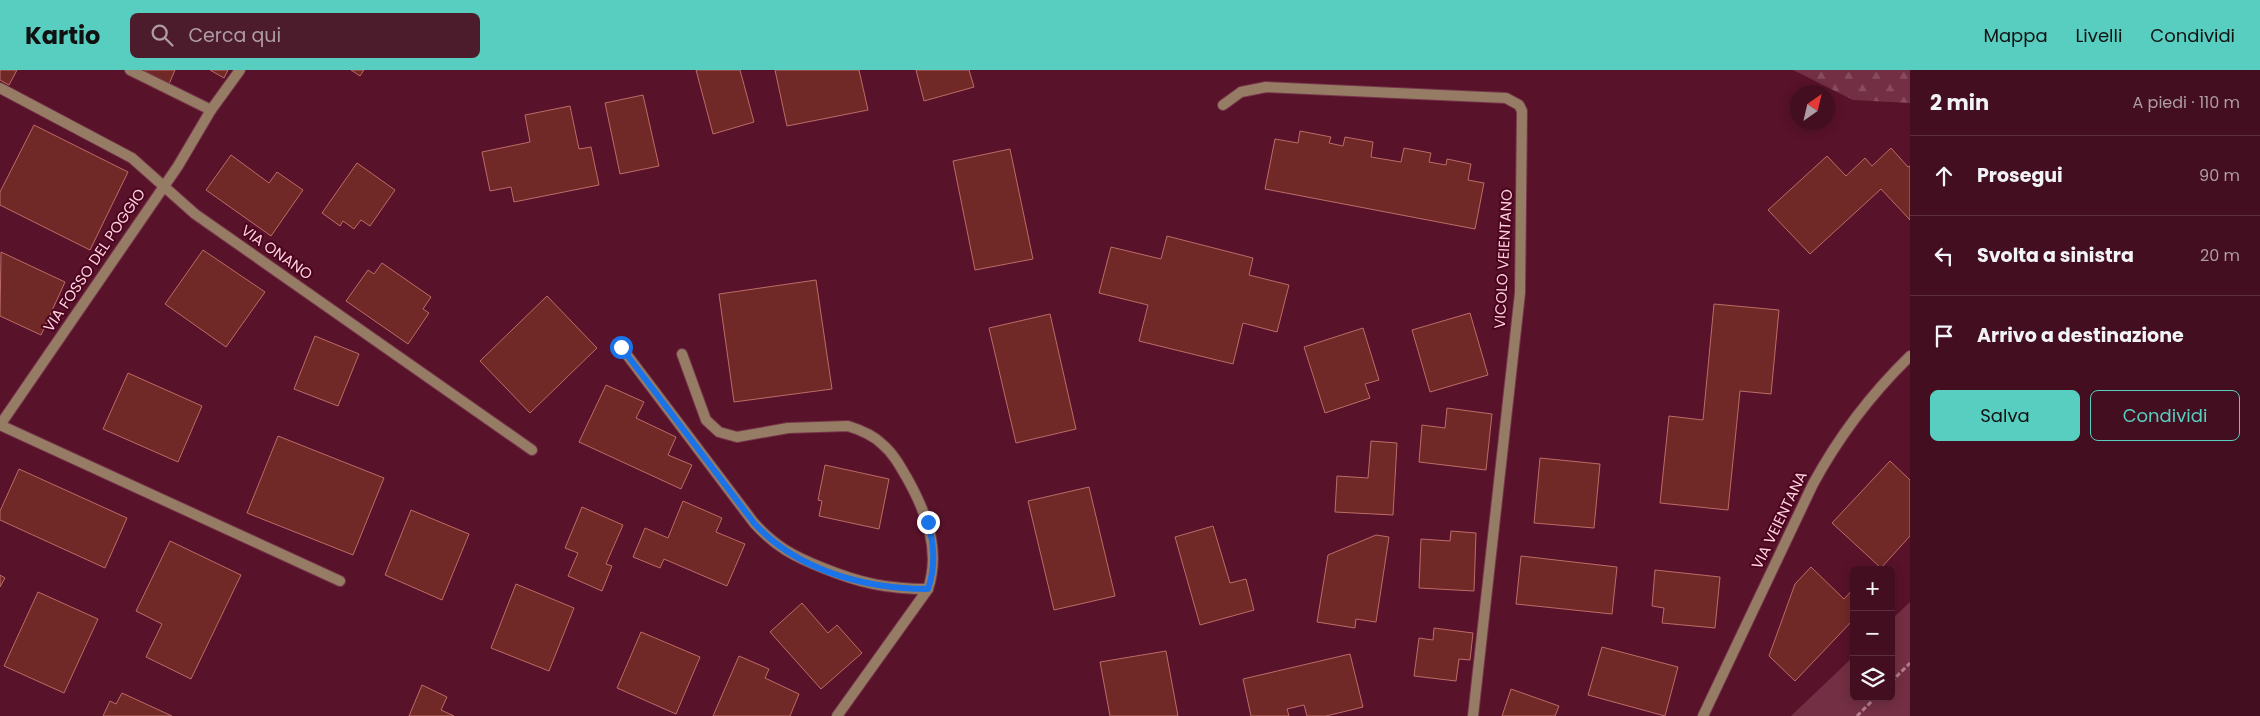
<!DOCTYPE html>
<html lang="it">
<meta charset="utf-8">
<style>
body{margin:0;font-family:Poppins,sans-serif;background:#4c1c2d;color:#f1f3f6}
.controls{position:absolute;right:15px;bottom:15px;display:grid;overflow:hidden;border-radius:8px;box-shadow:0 2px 12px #0003}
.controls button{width:45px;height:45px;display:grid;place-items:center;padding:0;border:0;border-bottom:1px solid #5a2e3e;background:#420e20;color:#f1f3f6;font:25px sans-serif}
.compass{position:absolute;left:1790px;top:15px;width:45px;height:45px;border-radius:50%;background:#420e20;box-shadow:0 2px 12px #0003;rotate:34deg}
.stop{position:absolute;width:15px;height:15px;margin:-11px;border:4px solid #1a73e8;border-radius:50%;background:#fff}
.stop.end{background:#1a73e8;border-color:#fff;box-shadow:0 1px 5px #0008}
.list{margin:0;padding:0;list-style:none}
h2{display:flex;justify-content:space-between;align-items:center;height:65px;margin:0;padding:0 20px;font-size:21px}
h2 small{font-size:16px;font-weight:400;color:#ae9ca5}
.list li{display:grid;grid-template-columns:32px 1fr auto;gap:15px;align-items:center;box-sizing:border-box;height:80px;padding:0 20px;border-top:1px solid #5a2e3e}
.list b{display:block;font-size:19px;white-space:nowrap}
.list em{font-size:16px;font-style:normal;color:#ae9ca5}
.actions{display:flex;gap:10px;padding:15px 20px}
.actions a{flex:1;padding:11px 0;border:1px solid #58cec0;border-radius:8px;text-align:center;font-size:18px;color:#58cec0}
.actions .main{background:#58cec0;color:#111}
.icon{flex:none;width:28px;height:28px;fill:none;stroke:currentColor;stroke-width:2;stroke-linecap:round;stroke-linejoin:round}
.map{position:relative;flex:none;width:1910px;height:646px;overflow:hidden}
header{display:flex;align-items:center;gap:30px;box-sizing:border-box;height:70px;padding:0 25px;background:#58cec0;color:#111}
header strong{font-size:24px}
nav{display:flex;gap:28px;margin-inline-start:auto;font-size:18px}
.search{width:350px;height:45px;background:#4c1c2d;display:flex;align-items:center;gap:12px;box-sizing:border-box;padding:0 18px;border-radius:8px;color:#ae9ca5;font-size:19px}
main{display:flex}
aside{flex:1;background:#420e20}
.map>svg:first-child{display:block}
.forest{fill:url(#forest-firs)}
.green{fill:#732f43}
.building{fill:#712928;stroke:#bc6c67}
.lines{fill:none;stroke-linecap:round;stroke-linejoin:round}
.street-casing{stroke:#76354a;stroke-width:12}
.path{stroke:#b37b8b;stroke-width:3;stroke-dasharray:5 2.5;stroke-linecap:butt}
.street{stroke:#967c64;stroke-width:10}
.route{stroke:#1a73e8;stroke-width:6}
.labels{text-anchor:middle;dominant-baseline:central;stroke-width:4;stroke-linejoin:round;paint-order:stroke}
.street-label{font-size:15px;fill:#ffd2db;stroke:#4b0420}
</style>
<header>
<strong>Kartio</strong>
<div class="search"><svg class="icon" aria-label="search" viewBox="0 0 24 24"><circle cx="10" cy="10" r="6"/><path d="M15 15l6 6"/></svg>Cerca qui</div>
<nav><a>Mappa</a><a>Livelli</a><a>Condividi</a></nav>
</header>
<main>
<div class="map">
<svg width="1910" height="646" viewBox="0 0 1910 646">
<defs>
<pattern id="forest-firs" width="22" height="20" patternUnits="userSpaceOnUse" patternTransform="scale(1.25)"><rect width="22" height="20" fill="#732f43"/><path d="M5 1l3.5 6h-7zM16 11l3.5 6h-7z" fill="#884c5e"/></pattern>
</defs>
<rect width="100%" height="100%" fill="#58122a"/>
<polygon class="forest" points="1793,0 1910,0 1910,33 1853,30"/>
<polygon class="green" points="1910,532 1910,646 1791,646 1854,586 1854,627 1891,627 1891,550"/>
<g class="building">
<polygon points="0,0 17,0 9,15 0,10"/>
<polygon points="141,0 175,0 169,14"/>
<polygon points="210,0 228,0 224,8"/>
<polygon points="351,0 364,0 360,6"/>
<polygon points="696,0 740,0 754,52 713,64"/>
<polygon points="775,0 859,0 868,40 787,56"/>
<polygon points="916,0 969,0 974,17 924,31"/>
<polygon points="643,25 659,96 620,104 605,33"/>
<polygon points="570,36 579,79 591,77 599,115 514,132 511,117 490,121 482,82 530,72 525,45"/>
<polygon points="34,55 128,102 90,180 0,135 0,122"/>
<polygon points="1300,61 1331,67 1329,73 1343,76 1345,67 1373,72 1371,87 1401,92 1404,78 1431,83 1429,92 1446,95 1447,89 1471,94 1468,110 1484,113 1475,159 1265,119 1275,69 1298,73"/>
<polygon points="1891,78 1908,97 1910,96 1910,150 1881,119 1810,184 1768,140 1827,86 1846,106 1865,88 1872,96"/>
<polygon points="1010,79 1033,189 975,200 953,91"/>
<polygon points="231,85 269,113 277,102 303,120 271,166 206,120"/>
<polygon points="357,93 395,120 370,156 361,150 354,159 343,151 340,156 322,143"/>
<polygon points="1167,166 1253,188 1249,205 1289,215 1277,262 1243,253 1233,294 1139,271 1148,235 1099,223 1111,177 1161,189"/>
<polygon points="203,180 265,222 226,277 165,234"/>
<polygon points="1,182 65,212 41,265 0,246"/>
<polygon points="382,193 431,227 423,239 429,243 408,274 346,231 368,200 374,204"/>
<polygon points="816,210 832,319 734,332 719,224"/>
<polygon points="547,226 597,278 530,343 480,291"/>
<polygon points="1714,234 1779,240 1771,324 1740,321 1728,440 1660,433 1669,346 1703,350"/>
<polygon points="1470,243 1488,305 1430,322 1412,260"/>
<polygon points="1050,244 1076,359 1016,373 989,258"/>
<polygon points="1363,258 1379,310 1365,314 1370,328 1325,343 1304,277"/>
<polygon points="315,266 359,284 338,336 294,319"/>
<polygon points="128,303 202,336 178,392 103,359"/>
<polygon points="606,315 644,332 636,348 676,367 668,385 692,395 681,419 579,372"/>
<polygon points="1447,338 1492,344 1486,400 1419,392 1422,355 1445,358"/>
<polygon points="278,366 384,408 353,485 247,443"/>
<polygon points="1371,371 1397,373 1393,445 1335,442 1337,406 1368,408"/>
<polygon points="1540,388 1600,394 1594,458 1534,453"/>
<polygon points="1890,391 1910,410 1910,466 1881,498 1832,453"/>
<polygon points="825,395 889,409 879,459 819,446 822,431 818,430"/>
<polygon points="19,399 127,448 105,498 0,450 0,441"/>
<polygon points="1089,417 1115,526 1054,540 1028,431"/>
<polygon points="683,431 722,448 716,462 745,474 727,516 664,489 660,498 633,487 645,458 668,468"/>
<polygon points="582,437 623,455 606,494 612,496 602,521 568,506 578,483 565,478"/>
<polygon points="411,440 469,464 442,530 385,505"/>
<polygon points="1213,456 1230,513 1246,509 1254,540 1200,555 1175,467"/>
<polygon points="1451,461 1476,463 1474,521 1419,518 1421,469 1450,471"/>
<polygon points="1376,465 1389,467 1376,552 1356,549 1355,558 1317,552 1328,485"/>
<polygon points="170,471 241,505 191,609 146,587 162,554 136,541"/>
<polygon points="1521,486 1617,497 1612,544 1516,534"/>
<polygon points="1811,497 1844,529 1854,518 1854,549 1795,611 1769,586 1795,514"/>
<polygon points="1655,500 1720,507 1715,558 1662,553 1664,538 1652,536"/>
<polygon points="0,505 5,508 0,517"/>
<polygon points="516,514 574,538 549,601 491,578"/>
<polygon points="38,522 98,549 64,623 4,596"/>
<polygon points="802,533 828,563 837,555 862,583 821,619 770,562"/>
<polygon points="1434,558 1473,563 1470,590 1459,589 1456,611 1414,606 1419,568 1433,570"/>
<polygon points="641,562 700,587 676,644 617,618"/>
<polygon points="1602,577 1678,597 1665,646 1588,625"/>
<polygon points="1166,581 1178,646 1110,646 1100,592"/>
<polygon points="1350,584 1363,637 1326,646 1307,646 1304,635 1287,639 1289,646 1251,646 1243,609"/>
<polygon points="739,586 769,599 765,608 799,624 790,646 713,646"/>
<polygon points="422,615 447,627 441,640 454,646 409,646"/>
<polygon points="1511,619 1559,636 1555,646 1502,646"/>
<polygon points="122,623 172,646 103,646 110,631 116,634"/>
</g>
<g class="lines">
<defs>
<g id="street">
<polyline points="130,0 211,40"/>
<polyline points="0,18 132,88 195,144 532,380"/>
<polyline points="1223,35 1241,22 1266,17 1506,28 1519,35 1522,41 1520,223 1473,646"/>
<path d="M621,277L754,453C776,477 793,486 823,498C860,513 887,519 928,519"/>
<path d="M682,284L706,350L719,362L737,367L788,358L848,356C861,360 873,365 882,374C893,383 900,396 907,408C926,442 941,480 928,519L837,646"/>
<polyline points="0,355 178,96 211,40 240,0"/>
<polyline points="0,355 340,511"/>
<path d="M1703,646L1813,414C1839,366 1871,324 1910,286"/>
</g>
</defs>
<use href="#street" class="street-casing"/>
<g class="path">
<polyline points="1891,612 1910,593"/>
<polyline points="1857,646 1876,627"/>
</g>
<use href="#street" class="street"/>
</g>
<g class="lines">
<path class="route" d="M621,277L754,453C796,500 865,519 928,519C936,496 934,475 928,452"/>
</g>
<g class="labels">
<g class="street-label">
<text transform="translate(277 182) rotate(35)">VIA ONANO</text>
<text transform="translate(1503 189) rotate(-87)">VICOLO VEIENTANO</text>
<text transform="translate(94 190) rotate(-56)">VIA FOSSO DEL POGGIO</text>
<text transform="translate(1779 450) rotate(-64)">VIA VEIENTANA</text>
</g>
</g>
</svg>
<div class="controls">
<button>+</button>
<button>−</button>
<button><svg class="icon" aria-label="layers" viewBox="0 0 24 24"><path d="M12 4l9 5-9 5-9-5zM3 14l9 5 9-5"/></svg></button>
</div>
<svg class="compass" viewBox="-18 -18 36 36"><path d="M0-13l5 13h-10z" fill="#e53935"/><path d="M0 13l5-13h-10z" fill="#ae9ca5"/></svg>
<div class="stop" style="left:621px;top:277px"></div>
<div class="stop end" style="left:928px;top:452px"></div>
</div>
<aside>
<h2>2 min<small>A piedi · 110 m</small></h2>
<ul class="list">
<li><svg class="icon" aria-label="ahead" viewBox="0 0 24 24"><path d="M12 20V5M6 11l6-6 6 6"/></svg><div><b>Prosegui</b></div><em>90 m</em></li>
<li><svg class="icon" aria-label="left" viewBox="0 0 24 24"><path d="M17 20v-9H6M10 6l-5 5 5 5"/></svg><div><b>Svolta a sinistra</b></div><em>20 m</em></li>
<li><svg class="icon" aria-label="arrive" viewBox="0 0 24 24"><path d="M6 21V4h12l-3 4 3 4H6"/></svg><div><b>Arrivo a destinazione</b></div></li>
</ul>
<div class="actions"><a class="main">Salva</a><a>Condividi</a></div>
</aside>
</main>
